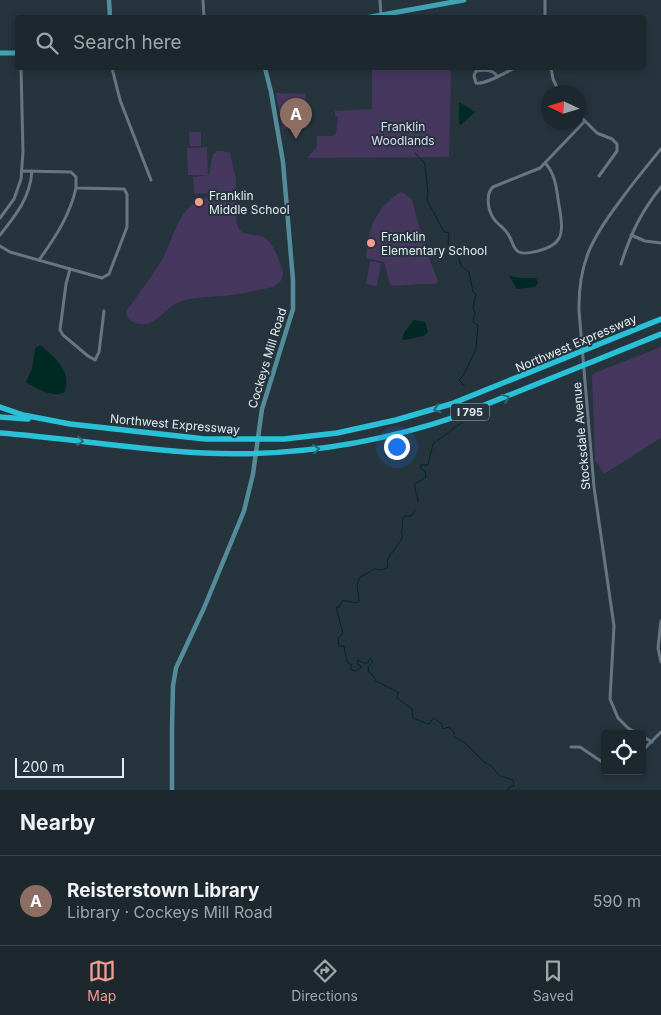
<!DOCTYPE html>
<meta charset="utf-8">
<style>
body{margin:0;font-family:Inter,sans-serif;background:#252f36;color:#f1f3f6}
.controls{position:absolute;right:15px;bottom:15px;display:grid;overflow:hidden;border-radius:5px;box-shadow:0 2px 8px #0003}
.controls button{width:45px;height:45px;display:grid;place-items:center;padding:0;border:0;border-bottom:1px solid #3a444a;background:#1c272e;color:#f1f3f6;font:25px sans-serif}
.compass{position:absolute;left:541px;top:85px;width:45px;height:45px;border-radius:50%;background:#1c272e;box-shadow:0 2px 8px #0003;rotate:274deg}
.scale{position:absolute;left:15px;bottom:12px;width:109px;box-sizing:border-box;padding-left:5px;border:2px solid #e4edf3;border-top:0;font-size:14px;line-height:18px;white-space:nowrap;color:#e4edf3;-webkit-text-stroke:4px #26343d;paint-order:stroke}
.you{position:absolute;left:396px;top:446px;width:18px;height:18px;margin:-12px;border:4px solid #fff;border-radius:50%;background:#1a73e8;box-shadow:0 0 0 8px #1a73e833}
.badge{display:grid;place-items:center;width:32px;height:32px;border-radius:50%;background:#f59c90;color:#fff;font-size:16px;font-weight:700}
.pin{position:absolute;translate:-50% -41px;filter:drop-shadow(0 1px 2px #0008)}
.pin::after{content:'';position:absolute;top:26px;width:18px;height:15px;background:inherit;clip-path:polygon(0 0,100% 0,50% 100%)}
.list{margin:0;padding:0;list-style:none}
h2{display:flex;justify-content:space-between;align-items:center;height:65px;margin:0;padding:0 20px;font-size:21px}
h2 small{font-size:16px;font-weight:400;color:#a0a5aa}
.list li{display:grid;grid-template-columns:32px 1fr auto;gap:15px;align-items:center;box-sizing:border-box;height:90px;padding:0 20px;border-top:1px solid #3a444a}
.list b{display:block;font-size:19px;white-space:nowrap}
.list p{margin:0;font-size:16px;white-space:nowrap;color:#a0a5aa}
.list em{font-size:16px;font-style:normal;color:#a0a5aa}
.icon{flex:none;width:28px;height:28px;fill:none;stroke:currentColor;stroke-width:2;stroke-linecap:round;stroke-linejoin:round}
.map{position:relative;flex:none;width:661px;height:790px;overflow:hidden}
.search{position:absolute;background:#1c272e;box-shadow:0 2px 8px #0003;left:15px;right:15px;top:15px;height:55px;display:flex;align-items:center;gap:12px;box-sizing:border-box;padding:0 18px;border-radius:5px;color:#a0a5aa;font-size:19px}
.sheet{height:155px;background:#1c272e}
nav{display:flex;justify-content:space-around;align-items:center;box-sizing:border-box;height:70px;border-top:1px solid #3a444a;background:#1c272e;font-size:14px;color:#a0a5aa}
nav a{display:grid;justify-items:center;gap:2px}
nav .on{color:#f59c90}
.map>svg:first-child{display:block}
.green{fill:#46375f}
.water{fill:#002923}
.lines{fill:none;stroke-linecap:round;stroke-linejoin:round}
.stream{stroke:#002923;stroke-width:1}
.street{stroke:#677682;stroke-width:3}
.secondary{stroke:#548c9c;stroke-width:4.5}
.primary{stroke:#42a3b6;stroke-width:5}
.highway{stroke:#29c1d8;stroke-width:5.5}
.oneway{stroke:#276c7b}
.poi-dot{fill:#f59c90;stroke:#26343d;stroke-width:2}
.labels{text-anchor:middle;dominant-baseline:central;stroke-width:4;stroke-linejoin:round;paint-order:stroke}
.shield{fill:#26343d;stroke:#abb6bc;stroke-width:1}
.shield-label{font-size:11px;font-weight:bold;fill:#e4edf3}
.park-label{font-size:12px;fill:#e2d8f7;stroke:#26343d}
.poi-label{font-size:12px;fill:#e4edf3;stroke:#26343d;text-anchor:start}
.street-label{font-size:12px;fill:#e4edf3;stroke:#26343d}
</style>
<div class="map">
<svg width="661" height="790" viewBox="0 0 661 790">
<rect width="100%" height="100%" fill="#26343d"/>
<g class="green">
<polygon points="372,68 451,68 449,157 307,158 317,147 317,136 333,136 334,134 336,134 338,117 335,116 335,111 372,109"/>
<polygon points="276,93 305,94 307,128 282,129"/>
<polygon points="189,132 201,132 201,146 190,146"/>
<polygon points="207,147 208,175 188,175 187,148"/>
<polygon points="217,151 223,151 230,153 236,179 236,187 231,192 194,194 193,177 209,175 213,155"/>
<path d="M400,192L404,193L412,200L426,251L437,278L438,282L435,284H420L394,286L390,284L384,262L366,258C368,228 375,210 400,192Z"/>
<path d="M226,196C244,199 232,220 239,229C244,236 254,234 261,236C273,239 279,261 283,272C283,280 280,283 273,287C259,290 245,293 232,295C215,297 198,296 182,301C168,305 159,321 147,324C138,325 127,322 126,312C138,294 152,277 163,258C172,241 179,209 199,200C206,196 218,197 226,196Z"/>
<polygon points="370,261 381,263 377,286 366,284"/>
<polygon points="661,347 661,438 604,474 595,460 592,374"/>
</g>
<g class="water">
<polygon points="459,102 475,112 461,125 459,124"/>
<polygon points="509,276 521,278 536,278 538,283 535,287 517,289"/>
<polygon points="414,320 425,322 428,332 424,336 404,340 402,339 404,333"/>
<path d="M40,345C55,357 73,372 64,393C51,397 37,389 26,382L32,369L35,349Z"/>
</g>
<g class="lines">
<g class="stream">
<path d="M415,153L425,164L428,194L427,200L444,232L449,233L448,242L449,245L456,246C463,258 454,263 469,272L473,292L476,294L473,307L475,313L473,322L478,325L476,349L463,376L459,380L465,386"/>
<path d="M418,502C419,496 414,492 415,484L426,477L425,471L421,469V465H428L433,444L462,422"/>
<path d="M415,510L411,516H404C401,521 404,527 401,532L403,536C401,543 397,543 394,551L390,554L389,558L387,559L388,567L382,570L375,569L360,577L357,584L359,602L354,603L350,601H342L339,607H336L343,634L338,638L339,646H344L347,662L351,664V670L355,671L361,668L360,665L357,664L358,660L364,663H368L370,658L373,662L368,667L369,673L372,674L376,681L398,692L397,698L412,709L413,718L428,724L430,723L433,718L441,723L443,729L449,727L454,732V734"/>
<polyline points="455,737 465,743 484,762 490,765 500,776 513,780 514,786 509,787 509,790"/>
</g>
<g class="street">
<polyline points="203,0 204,18"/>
<polyline points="380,0 381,15"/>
<polyline points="545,0 545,18"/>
<polyline points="112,68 120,100 151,180"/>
<polyline points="551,68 553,79 559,92"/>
<path d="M497,76C492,69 484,70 476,71L474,76L476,83C485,85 506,72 515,68"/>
<polyline points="578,114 597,133 612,139 617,144 617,151 599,176"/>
<path d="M546,164C557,176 557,196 560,211C564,234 562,245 538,251C531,252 525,255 519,252C512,248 513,241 509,236C506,229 498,225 494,219C488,211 485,194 493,187L540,168L585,121"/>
<polyline points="0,218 14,199 21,179 23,152 21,68"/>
<path d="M0,235C16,215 30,198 32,171"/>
<polyline points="631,235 645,241 661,243"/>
<polyline points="0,246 10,252 102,278 109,274 127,227 127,194 124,189 76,188 76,177 71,172 22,171"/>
<path d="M39,260C55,238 70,215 76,188"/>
<path d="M621,264C631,233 641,212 661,187"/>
<polyline points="70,269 66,284 60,330 63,335 88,356 95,360 99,352 104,311"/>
<polyline points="661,621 658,648 661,662"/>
<path d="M638,734L628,728L618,718L610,699L614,626L594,487L579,311C578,263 592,238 620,201C633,183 647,166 661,149"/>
<polyline points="642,736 652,742"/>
<polyline points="571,747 580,747 605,764"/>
<polyline points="642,751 661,732"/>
</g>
<g class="secondary">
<polyline points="109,0 110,18"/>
<polyline points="172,790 172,727 173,686 176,668 204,608 244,511 253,474 262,409 293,309 293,280 283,162 271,92 265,68"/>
</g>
<g class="primary">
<polyline points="365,18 464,0"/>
<polyline points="0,53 18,53"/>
</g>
<g class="highway">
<polyline points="0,407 23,415 70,424 205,439 284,439 337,433 396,420 451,404 661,319"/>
<polyline points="0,417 28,419"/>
<path d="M0,433C68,438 136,450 204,453C290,457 375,444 455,417L661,334"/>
</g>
</g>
<defs><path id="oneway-chevron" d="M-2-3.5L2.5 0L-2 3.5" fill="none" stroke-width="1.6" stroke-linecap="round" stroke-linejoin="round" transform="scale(1.25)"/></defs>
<g class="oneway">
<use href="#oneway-chevron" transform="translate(506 398) rotate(-22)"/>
<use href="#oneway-chevron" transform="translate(437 409) rotate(163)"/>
<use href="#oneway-chevron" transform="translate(80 441) rotate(6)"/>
<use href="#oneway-chevron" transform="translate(316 449) rotate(-6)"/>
</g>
<g class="poi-dot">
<circle cx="199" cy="202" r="5"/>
<circle cx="371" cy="243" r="5"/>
</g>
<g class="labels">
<rect class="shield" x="451" y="403.5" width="38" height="17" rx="4"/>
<g class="shield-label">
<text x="470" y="412">I 795</text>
</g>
<g class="park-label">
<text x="403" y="126">Franklin<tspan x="403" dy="14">Woodlands</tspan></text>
</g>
<g class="poi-label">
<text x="209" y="195">Franklin<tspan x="209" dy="14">Middle School</tspan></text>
<text x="381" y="236">Franklin<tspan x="381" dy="14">Elementary School</tspan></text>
</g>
<g class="street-label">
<text transform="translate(576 343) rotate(-23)">Northwest Expressway</text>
<text transform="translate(267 358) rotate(-73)">Cockeys Mill Road</text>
<text transform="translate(175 424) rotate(5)">Northwest Expressway</text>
<text transform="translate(581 436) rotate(-95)">Stocksdale Avenue</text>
</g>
</g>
</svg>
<div class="controls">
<button><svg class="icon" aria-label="locate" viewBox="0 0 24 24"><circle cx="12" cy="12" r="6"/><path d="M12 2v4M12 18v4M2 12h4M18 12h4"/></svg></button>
</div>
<svg class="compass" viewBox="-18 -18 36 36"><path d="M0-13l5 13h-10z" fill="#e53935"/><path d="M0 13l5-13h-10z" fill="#a0a5aa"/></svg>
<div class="scale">200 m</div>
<div class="you"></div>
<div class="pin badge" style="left:296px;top:139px;background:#8d6e63">A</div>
<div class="search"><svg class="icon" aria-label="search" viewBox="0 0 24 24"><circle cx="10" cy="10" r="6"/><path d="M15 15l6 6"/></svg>Search here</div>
</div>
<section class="sheet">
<h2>Nearby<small></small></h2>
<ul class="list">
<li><span class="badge" style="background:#8d6e63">A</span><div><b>Reisterstown Library</b><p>Library · Cockeys Mill Road</p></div><em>590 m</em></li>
</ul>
</section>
<nav>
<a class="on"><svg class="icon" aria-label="map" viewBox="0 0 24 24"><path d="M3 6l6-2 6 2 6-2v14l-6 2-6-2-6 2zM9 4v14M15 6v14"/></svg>Map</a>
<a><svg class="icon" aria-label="directions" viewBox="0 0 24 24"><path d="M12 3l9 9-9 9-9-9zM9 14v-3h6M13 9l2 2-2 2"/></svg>Directions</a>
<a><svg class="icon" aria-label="saved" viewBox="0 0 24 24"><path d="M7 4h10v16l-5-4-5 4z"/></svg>Saved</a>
</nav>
